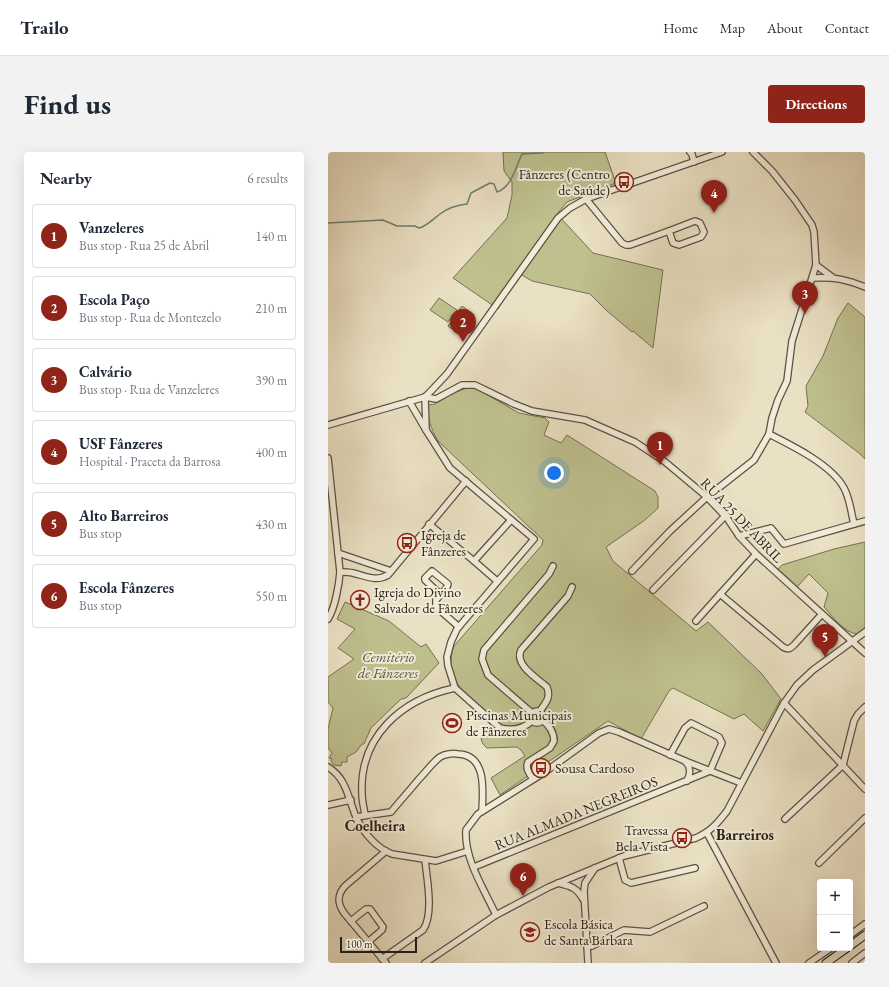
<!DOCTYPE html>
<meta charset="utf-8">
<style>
body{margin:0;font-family:"EB Garamond",serif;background:#f2f2f3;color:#1f2937}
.controls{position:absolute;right:12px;bottom:12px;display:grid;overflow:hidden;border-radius:4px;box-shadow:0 4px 16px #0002}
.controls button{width:36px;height:36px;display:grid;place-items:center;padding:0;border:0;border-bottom:1px solid #e0e1e3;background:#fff;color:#1f2937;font:20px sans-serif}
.scale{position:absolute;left:12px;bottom:10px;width:77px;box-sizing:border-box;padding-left:4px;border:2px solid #2a2218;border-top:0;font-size:11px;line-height:14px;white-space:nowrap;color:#2a2218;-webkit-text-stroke:3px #f1ebd8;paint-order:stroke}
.you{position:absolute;left:226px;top:321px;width:14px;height:14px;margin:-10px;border:3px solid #fff;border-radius:50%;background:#1a73e8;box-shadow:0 0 0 6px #1a73e833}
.badge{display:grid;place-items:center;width:26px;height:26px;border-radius:50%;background:#8f2418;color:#fff;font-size:13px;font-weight:700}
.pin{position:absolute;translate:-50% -33px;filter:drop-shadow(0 1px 2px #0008)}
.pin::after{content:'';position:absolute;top:21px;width:14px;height:12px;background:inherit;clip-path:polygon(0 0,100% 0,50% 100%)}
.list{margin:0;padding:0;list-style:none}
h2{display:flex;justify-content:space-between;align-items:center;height:52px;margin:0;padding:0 16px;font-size:17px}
h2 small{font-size:13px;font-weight:400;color:#747a83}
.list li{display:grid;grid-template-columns:26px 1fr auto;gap:12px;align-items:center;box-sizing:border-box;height:64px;margin:0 8px 8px;padding:0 8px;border:1px solid #e0e1e3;border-radius:4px}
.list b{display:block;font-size:15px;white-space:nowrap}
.list p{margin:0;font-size:13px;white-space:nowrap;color:#747a83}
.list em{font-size:13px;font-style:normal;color:#747a83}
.map{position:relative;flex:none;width:537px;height:811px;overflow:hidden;border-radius:4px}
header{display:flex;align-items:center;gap:24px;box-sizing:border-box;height:56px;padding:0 20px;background:#fff;border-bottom:1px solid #e0e1e3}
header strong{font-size:19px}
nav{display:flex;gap:22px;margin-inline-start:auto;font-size:14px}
.intro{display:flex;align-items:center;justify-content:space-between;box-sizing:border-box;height:96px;padding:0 24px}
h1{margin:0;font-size:28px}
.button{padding:10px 18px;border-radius:4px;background:#8f2418;color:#fff;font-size:14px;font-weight:700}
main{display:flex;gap:24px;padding:0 24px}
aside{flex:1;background:#fff;border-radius:4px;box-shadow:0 4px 16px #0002}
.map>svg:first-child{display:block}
.green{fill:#bfc08e;stroke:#747153}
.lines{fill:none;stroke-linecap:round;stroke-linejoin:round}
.stream{stroke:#6c7f73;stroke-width:1.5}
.minor-casing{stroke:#5a5243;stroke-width:8}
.major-casing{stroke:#2a2218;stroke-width:9}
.minor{stroke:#f1ebd8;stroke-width:5.5}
.major{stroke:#eae0c3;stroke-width:7}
.labels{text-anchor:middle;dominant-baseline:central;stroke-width:4;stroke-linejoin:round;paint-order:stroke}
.poi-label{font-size:14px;fill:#2a2218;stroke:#f1ebd8;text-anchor:start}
.street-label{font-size:14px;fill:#2a2218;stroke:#f1ebd8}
.park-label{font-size:14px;font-style:italic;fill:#57513b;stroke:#f1ebd8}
.neighbourhood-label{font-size:15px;font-weight:bold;fill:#2a2218;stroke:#f1ebd8}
</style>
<header>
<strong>Trailo</strong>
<nav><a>Home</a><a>Map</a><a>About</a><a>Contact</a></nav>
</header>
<div class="intro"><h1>Find us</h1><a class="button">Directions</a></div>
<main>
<aside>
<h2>Nearby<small>6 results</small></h2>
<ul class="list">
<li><span class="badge">1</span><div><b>Vanzeleres</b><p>Bus stop · Rua 25 de Abril</p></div><em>140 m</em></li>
<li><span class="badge">2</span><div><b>Escola Paço</b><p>Bus stop · Rua de Montezelo</p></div><em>210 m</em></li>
<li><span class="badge">3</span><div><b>Calvário</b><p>Bus stop · Rua de Vanzeleres</p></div><em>390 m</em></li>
<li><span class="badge">4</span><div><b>USF Fânzeres</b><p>Hospital · Praceta da Barrosa</p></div><em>400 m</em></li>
<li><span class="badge">5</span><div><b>Alto Barreiros</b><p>Bus stop</p></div><em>430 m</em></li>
<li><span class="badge">6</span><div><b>Escola Fânzeres</b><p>Bus stop</p></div><em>550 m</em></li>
</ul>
</aside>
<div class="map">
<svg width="537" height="811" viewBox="0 0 537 811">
<rect width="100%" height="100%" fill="#eae0c3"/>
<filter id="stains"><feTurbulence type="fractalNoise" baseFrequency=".005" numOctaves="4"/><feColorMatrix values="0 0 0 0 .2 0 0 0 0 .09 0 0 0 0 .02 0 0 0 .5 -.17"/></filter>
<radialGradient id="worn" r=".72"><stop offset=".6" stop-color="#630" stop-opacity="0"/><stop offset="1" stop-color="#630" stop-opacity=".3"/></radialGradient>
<g class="green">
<polygon points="175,0 277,0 288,31 239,50 229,62 265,101 335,118 325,196 305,179 304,180 278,158 262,142 204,129 192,122 170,157 125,126 179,66 184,43 184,30 176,19"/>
<polygon points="111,146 129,158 120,170 102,158"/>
<polygon points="520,151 537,165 537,307 531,301 477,260 480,254 478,234 495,204 510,166"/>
<polygon points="134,154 146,163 133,183 120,174"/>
<path d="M142,235L151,238L191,261L217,266L221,270L216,283L233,291L239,283L327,339L330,345V356L317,368L278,395L285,409L368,479L380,470L434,522L453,547L435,579L416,562L406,567L345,536L341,539L313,587L280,569L172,643L163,626L197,604L193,598L189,595L159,596L155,592L153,587L166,568C144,548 113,529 126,494L214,393L215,388L110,289C102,275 100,268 100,253L107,252L125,241Z"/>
<path d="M537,390V476L529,482C515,480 505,465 496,455L500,441L481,422L469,435L450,417L454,413L506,397Z"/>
<polygon points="17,450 61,469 93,495 98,492 111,511 78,546 73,547 43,576 36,592 34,592 28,600 19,605 19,610 14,610 13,614 6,613 3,609 4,607 1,606 4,601 0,596 0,577 5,556 0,550 0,525 26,507 10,496 27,477 9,467"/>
</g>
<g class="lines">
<path class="stream" d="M0,71L55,68L69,74H87L91,76C99,74 105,67 112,62C120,56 129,53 139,52L143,41L162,31L166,32L169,40C184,35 188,14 194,2L215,1V0"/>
<defs>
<g id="minor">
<polyline points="362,0 364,2 366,10"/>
<polyline points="258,47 294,91 298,93 302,93 341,79"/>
<polygon points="367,69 372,71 376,80 373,85 351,93 345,91 341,79"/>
<polyline points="488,113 504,125"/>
<path d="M485,126C506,125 517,127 537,135"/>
<polyline points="97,245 108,247 134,233 147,233 186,252 204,259 257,268 307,290 336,309 379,345 399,366 411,384 428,402 537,501"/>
<polyline points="81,249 98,278 97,245"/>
<polyline points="0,273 97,245 103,239 119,222 230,66 242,56 258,47 394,0"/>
<path d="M98,278L122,316L206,387L129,477L123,490L119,505L120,514L127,536L172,576C184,579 195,577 204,569"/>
<path d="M441,282C463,293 504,313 516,336C522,347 523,360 526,372"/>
<path d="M0,306L12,420C11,433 7,456 0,467"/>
<polyline points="101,372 146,409 169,429"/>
<polyline points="411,384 443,376 456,392 537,369"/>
<polyline points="10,401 63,419"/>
<polyline points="146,409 183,368"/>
<polyline points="304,419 342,379 379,345 426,308 441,282 444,266 450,248 459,229 464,189 488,113 486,80 484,73 467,48 444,19 425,0"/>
<path d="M12,420C16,420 21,420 25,421C38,424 48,430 60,423L138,329"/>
<polyline points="325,438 397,364"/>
<path d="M392,442L455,495C460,498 462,497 466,493L494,462"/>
<path d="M113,443L97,428V426L104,419L120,432C119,438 112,443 108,448V455L131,475"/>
<polyline points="368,469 428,402"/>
<polyline points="456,551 537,637"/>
<circle cx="209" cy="565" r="6"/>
<path d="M212,559C218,550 223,546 219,535C209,526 186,513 193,498L240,444L244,435"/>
<polyline points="204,561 160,523 154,507 156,498 221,422 225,414"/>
<path d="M357,609C363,615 363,621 359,629"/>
<path d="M0,615C19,627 20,646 28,665C35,680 48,696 64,702L108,709L140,699"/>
<path d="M205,627C202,622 197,617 200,610L222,596L226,589C226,580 221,573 214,568"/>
<polyline points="0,653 23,648"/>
<path d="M37,663C36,656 34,649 34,642C31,584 74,547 127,536"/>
<path d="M28,665L63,660C72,649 82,638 91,627C98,620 104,611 112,605C117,602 125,601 130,602C159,603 155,639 154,659"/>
<polyline points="457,667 515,613 526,569 530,562 537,555"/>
<polyline points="379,681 448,811"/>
<path d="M58,699L17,734C9,743 9,751 16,761L58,811"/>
<polyline points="291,706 297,728 303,731 367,716"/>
<polyline points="491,711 537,666"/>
<polyline points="146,715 382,619 394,591 391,585 363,571 357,576 342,603"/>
<path d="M230,731C243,734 249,736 255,747"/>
<path d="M168,763C156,737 136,707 138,678L150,662L217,620L271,581L281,577L291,580L357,609L413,631"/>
<polyline points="23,769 38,757 42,757 55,775 54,778 40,790"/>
<polyline points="522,783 537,772"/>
<polyline points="259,794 264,794 296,778 322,780 376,754"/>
<path d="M54,807L95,778C106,763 99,727 97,708"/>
<path d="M97,811L168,763L221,735L296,704L368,686C383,679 389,672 399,659L456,551L469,533L485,518L537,480"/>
<polyline points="260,811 256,739 257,731 267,716"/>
<polyline points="481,811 503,796"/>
<polyline points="524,811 537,801"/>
</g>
<g id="major">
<polyline points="522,794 537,783"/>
<polyline points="498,811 519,796"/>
</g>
</defs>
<use href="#minor" class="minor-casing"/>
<use href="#major" class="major-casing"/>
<use href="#minor" class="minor"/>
<use href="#major" class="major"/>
</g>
<defs>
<symbol id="bus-ring" viewBox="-11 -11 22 22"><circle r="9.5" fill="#f1ebd8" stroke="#8f2418" stroke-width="1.5"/><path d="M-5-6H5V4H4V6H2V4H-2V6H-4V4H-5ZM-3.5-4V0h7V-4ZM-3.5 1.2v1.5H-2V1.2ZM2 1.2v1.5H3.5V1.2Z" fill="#8f2418"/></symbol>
<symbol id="church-ring" viewBox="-11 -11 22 22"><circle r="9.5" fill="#f1ebd8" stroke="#8f2418" stroke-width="1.5"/><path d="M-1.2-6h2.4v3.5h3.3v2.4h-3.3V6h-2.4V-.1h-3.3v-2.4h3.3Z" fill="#8f2418"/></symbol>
<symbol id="stadium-ring" viewBox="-11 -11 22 22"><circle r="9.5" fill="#f1ebd8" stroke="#8f2418" stroke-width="1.5"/><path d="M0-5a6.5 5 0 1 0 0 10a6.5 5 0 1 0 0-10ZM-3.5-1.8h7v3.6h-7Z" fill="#8f2418"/></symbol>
<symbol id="school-ring" viewBox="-11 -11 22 22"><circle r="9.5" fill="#f1ebd8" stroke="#8f2418" stroke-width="1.5"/><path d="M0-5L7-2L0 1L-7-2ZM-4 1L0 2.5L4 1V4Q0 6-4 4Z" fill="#8f2418"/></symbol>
</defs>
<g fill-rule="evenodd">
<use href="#bus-ring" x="285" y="19" width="22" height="22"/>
<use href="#bus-ring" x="68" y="380" width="22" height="22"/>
<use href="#church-ring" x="21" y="437" width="22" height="22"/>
<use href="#stadium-ring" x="113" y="560" width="22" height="22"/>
<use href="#bus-ring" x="202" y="605" width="22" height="22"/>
<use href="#bus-ring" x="343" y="675" width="22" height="22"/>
<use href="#school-ring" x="191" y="769" width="22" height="22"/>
</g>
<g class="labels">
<g class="poi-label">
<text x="282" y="22" text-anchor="end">Fânzeres (Centro<tspan x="282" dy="16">de Saúde)</tspan></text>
<text x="93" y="383">Igreja de<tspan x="93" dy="16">Fânzeres</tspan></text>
<text x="46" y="440">Igreja do Divino<tspan x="46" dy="16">Salvador de Fânzeres</tspan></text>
<text x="138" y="563">Piscinas Municipais<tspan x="138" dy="16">de Fânzeres</tspan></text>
<text x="227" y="616">Sousa Cardoso</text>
<text x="340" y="678" text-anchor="end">Travessa<tspan x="340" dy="16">Bela Vista</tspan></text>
<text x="216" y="772">Escola Básica<tspan x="216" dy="16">de Santa Bárbara</tspan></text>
</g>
<g class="street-label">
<text transform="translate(414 368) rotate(46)">RUA 25 DE ABRIL</text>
<text transform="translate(248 661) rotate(-22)">RUA ALMADA NEGREIROS</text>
</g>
<g class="park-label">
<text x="60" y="505">Cemitério<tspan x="60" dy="16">de Fânzeres</tspan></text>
</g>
<g class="neighbourhood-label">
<text x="47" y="673">Coelheira</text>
<text x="417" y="682">Barreiros</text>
</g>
</g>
<rect width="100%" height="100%" filter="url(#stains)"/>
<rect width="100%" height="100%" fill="url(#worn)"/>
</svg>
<div class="controls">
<button>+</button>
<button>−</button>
</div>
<div class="scale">100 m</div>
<div class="you"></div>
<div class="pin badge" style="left:332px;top:313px">1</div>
<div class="pin badge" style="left:135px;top:190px">2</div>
<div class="pin badge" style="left:477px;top:162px">3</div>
<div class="pin badge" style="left:386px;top:61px">4</div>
<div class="pin badge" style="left:497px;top:505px">5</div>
<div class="pin badge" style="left:195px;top:744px">6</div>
</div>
</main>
